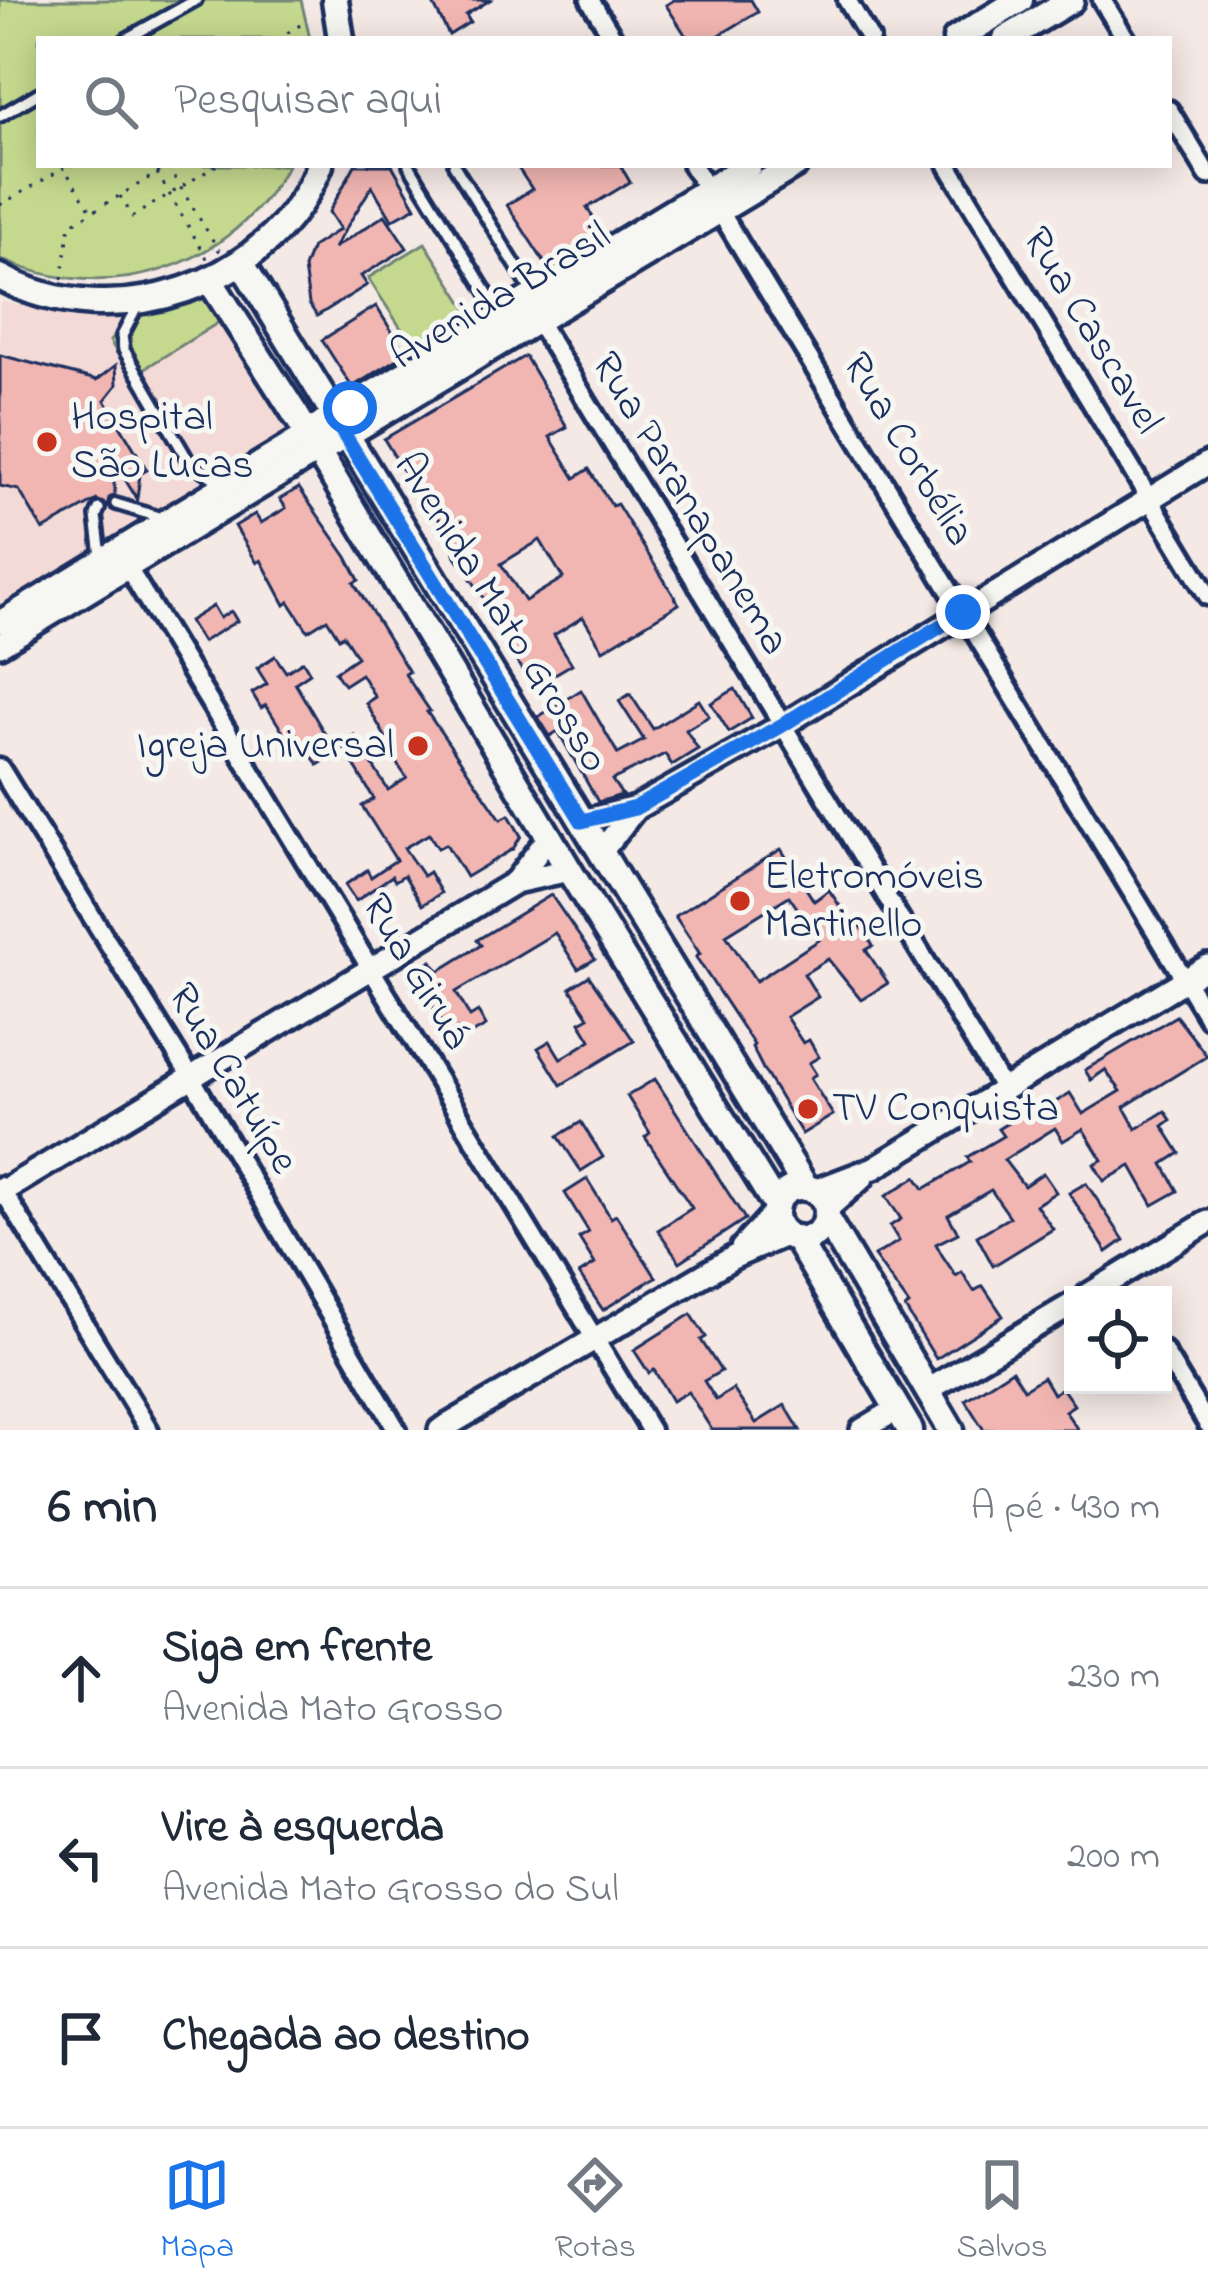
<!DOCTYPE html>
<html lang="pt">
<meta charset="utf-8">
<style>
body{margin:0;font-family:"Indie Flower",sans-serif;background:#f2f2f3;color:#1f2937}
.controls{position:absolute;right:36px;bottom:36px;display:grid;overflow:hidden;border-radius:0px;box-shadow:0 6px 30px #0003}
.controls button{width:108px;height:108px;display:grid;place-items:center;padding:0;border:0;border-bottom:3px solid #e0e1e3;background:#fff;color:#1f2937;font:60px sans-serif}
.stop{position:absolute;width:36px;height:36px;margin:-27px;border:9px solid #1a73e8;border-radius:50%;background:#fff}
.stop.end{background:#1a73e8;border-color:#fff;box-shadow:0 3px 12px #0008}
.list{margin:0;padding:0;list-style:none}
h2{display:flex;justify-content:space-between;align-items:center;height:156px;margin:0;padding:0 48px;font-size:51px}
h2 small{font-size:39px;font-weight:400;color:#747a83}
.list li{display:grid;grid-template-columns:78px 1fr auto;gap:36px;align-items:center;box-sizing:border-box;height:180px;padding:0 48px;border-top:3px solid #e0e1e3}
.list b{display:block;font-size:45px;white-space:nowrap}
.list p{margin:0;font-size:39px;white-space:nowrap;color:#747a83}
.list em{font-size:39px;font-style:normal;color:#747a83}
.icon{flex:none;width:66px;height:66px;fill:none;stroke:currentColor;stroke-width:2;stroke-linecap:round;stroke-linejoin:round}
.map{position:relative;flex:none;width:1208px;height:1430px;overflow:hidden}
.search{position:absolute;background:#fff;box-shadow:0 6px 30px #0003;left:36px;right:36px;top:36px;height:132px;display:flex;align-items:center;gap:30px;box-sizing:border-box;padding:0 42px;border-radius:0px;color:#747a83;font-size:45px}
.sheet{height:696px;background:#fff}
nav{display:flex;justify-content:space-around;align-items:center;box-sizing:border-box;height:168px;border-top:3px solid #e0e1e3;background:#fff;font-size:33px;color:#747a83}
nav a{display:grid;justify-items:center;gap:6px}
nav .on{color:#1a73e8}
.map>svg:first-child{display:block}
.built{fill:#f4dad6}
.green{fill:#c5d98e;stroke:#708476;stroke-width:3}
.building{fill:#f2b6b2;stroke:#1b2f5e;stroke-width:3;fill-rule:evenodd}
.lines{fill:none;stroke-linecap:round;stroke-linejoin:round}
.service-casing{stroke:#1b2f5e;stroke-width:18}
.minor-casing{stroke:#1b2f5e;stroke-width:26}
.tertiary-casing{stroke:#1b2f5e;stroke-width:30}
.secondary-casing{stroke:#1b2f5e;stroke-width:33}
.path{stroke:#1b2f5e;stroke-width:3;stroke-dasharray:3 9;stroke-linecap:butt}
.service{stroke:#f6f6f2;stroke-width:9}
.minor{stroke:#f6f6f2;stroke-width:16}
.tertiary{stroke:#f6f6f2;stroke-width:21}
.secondary{stroke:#f6f6f2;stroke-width:24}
.route{stroke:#1a73e8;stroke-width:15}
.poi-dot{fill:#c8321e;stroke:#f6f6f2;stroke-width:4.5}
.labels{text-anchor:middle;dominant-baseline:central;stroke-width:10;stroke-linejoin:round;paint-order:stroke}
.street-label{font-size:42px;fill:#1b2f5e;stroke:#f6f6f2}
.poi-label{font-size:42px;fill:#1b2f5e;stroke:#f6f6f2;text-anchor:start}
</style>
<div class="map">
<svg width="1208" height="1430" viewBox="0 0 1208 1430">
<rect width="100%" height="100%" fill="#f5e9e5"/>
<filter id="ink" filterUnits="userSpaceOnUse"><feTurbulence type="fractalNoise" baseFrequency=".00833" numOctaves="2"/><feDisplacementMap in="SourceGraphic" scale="24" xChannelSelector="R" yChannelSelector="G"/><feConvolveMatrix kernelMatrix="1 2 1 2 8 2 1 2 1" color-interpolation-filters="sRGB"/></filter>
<g filter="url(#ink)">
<polygon class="built" points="0,301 86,318 151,307 224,319 285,422 284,438 0,612"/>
<g class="green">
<path d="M0,0H301L310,39H39V165H288C230,270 109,307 0,259Z"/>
<polygon points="425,243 468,310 412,345 368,278"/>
<polygon points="198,295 212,299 224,319 131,377 110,341 134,313"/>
</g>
<g class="building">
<polygon points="431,0 490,0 466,15 470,22 449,35"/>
<polygon points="674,0 751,0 758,12 713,39 688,39 666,5"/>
<polygon points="355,165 392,165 416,207 392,220 372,186 334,248 385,215 407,248 361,276 367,285 317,316 309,304 304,268 312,247 340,229 329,212"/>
<polygon points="516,165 620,165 630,182 587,208 604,234 548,268 507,205 532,189"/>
<polygon points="376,306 406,354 352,387 322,340"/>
<polygon points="0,355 97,380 116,365 117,385 105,400 147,470 140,474 137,499 112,458 115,495 109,498 107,506 97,500 43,530 19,490 0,486"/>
<path d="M525,356L567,427L550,437L575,478L589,469L612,506L617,504L679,604L603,650L583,617L554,635L572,664L533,687L491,622L497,618L454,553L458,550L432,507L427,510L384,439ZM540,540L563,578L525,601L501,564Z"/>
<polygon points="299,488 347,557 359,580 354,583 409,672 405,674 430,711 427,712 501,819 509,815 521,836 513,849 466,877 446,844 438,848 429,834 404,848 423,876 429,872 441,893 422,905 404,875 395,881 392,876 356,901 345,885 367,870 371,877 396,860 362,806 374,799 341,743 354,735 388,790 407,778 386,748 390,745 366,703 375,697 361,674 344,685 335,672 357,657 343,635 339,638 327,619 308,631 289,602 285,605 261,560 257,563 235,526 255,514 261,523 286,508 280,499"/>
<polygon points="213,606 220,618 231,611 237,621 202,642 189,621"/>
<polygon points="275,656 286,672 303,661 310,673 295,683 336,753 318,765 297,734 288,740 266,705 261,708 252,693 267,684 257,668"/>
<polygon points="735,689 752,718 729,732 711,703"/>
<polygon points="581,690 618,754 644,740 619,701 630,694 653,729 699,700 709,716 686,730 698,749 672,765 665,754 612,780 622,795 598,802 558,731 550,736 538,717"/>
<path d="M781,849L814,901L829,890L850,921L856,918L873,946L866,950L888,983L861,1000L828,959L804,974L818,997L786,1017L803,1043L809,1040L819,1057L809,1063L816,1074L810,1078L833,1115L802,1134L763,1069L752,1047L754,1045L696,957L700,954L675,916ZM789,896L819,940L756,981L726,935Z"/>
<polygon points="551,895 595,959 578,969 555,933 456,992 470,1017 478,1012 486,1026 463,1039 458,1029 449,1035 431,1003 427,1005 408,976 432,961 439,971 481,945 477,940"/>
<polygon points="589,976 634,1041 561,1085 538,1048 550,1041 561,1059 591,1040 580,1022 589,1017 570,988"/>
<polygon points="1176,1016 1207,1056 1124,1107 1136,1129 1165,1111 1171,1120 1163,1126 1180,1153 1163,1164 1178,1191 1153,1205 1131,1166 1104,1181 1094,1164 1102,1160 1083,1129 1063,1141 1055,1128 1004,1160 1024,1186 1043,1173 1056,1192 1036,1205 1053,1229 993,1266 977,1236 1010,1217 991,1190 948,1215 958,1233 936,1244 942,1255 956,1276 962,1272 974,1291 983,1286 1003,1316 936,1359 905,1308 909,1305 874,1256 899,1241 890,1226 901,1219 886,1196 916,1177 924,1189 970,1162 967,1157 1003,1136 998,1129 1032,1108 1036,1114 1070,1093 1083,1114 1121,1091 1105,1070 1091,1080 1085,1070"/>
<polygon points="655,1079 745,1219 680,1262 658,1230 692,1208 645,1137 650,1133 627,1096"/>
<polygon points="581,1122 603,1157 581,1171 558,1136"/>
<polygon points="587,1179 611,1218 616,1215 656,1277 603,1310 579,1274 595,1264 579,1238 589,1232 565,1193"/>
<polygon points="1086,1183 1124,1240 1107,1252 1069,1193"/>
<polygon points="691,1314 706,1337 701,1340 721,1371 704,1381 716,1400 733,1389 756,1423 785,1405 800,1430 712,1430 688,1392 672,1401 654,1370 649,1373 634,1350"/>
<polygon points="1012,1370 1024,1389 1043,1377 1053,1394 1062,1388 1074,1405 1065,1411 1078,1430 984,1430 965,1400"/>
</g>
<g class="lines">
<defs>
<g id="service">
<polyline points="126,39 196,0"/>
<polyline points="0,116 39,93"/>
<polyline points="409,165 500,314"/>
<polyline points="454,165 532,292"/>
<polyline points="138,305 122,336 124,350 188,460 221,483"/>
<polyline points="116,504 165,519"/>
<polyline points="99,509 96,516 101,556"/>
</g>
<g id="minor">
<polyline points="590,0 614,39"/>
<polyline points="847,0 870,39"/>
<polyline points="1102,0 1126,39"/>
<polyline points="1169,110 1208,175"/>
<polyline points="692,165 1208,1018"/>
<polyline points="948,165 1208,596"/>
<polyline points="538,321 1005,1092"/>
<polyline points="122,558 650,1430"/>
<polyline points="0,768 191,1077 397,1430"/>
<polyline points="0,1186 149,1430"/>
<polyline points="1163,1350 1208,1425"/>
</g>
<g id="tertiary">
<polyline points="0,622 308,434"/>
<polyline points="0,645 318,452"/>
<polyline points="582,821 636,808 781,726 1208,463"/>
<polyline points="601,852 635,809"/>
<polyline points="515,882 550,836"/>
<polyline points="814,1191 874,1168 1208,966"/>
<polyline points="0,1193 515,882 569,870"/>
<polyline points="827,1209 862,1178"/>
<polyline points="742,1248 775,1212"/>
<polyline points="1088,1295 1208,1222"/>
<polyline points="928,1390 1073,1304"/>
<polyline points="440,1430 734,1257 787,1234"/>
<polyline points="862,1430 897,1409"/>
</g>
<g id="secondary">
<polyline points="335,0 341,39"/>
<polyline points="956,39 1020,0"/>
<polyline points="1006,39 1071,0"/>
<polyline points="241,262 806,1188"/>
<path d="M0,277C113,339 272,286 320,165"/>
<polyline points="211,282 296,415 569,870 776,1206"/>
<polyline points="320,426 749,165"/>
<polyline points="331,444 795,165"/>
<circle cx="801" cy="1213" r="26"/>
<polyline points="826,1218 951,1430"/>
<polyline points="796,1238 910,1430"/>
</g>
</defs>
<use href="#service" class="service-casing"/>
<use href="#minor" class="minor-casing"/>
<use href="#tertiary" class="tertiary-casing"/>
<use href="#secondary" class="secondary-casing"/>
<g class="path">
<polyline points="277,39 307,21"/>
<polyline points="62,165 90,209"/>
<polyline points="168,167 220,252"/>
<polyline points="157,173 208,260"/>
<polyline points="120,196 132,217 217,165"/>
<polyline points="0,205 64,168"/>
<polyline points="62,279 70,225 171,165"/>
</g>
<use href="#service" class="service"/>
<use href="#minor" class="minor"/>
<use href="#tertiary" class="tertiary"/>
<use href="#secondary" class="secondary"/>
</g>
</g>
<g class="lines" filter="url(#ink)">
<polyline class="route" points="350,408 334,418 582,821 635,808 781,726 963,612"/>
</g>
<g class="poi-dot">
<circle cx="47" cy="442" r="12"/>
<circle cx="418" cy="746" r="12"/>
<circle cx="740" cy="901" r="12"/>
<circle cx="808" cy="1109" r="12"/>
</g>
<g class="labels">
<g class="street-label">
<text transform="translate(501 297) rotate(-31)">Avenida Brasil</text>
<text transform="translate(1091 331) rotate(59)">Rua Cascavel</text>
<text transform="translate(907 450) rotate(59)">Rua Corbélia</text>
<text transform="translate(689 504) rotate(59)">Rua Paranapanema</text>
<text transform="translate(500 613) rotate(58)">Avenida Mato Grosso</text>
<text transform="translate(415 972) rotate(59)">Rua Giruá</text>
<text transform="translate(232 1079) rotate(59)">Rua Catuípe</text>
</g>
<g class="poi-label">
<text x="71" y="418">Hospital<tspan x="71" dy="48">São Lucas</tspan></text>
<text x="394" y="746" text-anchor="end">Igreja Universal</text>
<text x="764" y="877">Eletromóveis<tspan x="764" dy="48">Martinello</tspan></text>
<text x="832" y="1109">TV Conquista</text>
</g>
</g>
</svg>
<div class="controls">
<button><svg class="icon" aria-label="locate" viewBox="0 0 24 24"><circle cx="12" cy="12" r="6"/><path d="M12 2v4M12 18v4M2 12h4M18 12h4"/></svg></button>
</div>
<div class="stop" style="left:350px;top:408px"></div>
<div class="stop end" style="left:963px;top:612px"></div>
<div class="search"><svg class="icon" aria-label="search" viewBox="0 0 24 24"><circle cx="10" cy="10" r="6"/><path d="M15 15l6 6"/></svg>Pesquisar aqui</div>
</div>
<section class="sheet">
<h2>6 min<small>A pé · 430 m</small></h2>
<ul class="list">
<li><svg class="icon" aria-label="ahead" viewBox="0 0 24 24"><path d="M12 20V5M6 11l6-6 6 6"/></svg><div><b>Siga em frente</b><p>Avenida Mato Grosso</p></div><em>230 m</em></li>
<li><svg class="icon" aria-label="left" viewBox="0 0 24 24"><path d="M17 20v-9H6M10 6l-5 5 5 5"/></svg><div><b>Vire à esquerda</b><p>Avenida Mato Grosso do Sul</p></div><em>200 m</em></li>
<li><svg class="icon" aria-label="arrive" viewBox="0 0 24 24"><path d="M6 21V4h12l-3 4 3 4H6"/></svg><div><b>Chegada ao destino</b></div></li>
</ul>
</section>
<nav>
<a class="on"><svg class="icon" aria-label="map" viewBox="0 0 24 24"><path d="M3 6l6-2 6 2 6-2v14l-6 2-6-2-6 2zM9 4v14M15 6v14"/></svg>Mapa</a>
<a><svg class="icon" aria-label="directions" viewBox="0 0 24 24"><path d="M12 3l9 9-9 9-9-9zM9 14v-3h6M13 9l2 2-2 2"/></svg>Rotas</a>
<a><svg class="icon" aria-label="saved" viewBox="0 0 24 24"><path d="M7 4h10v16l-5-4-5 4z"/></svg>Salvos</a>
</nav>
